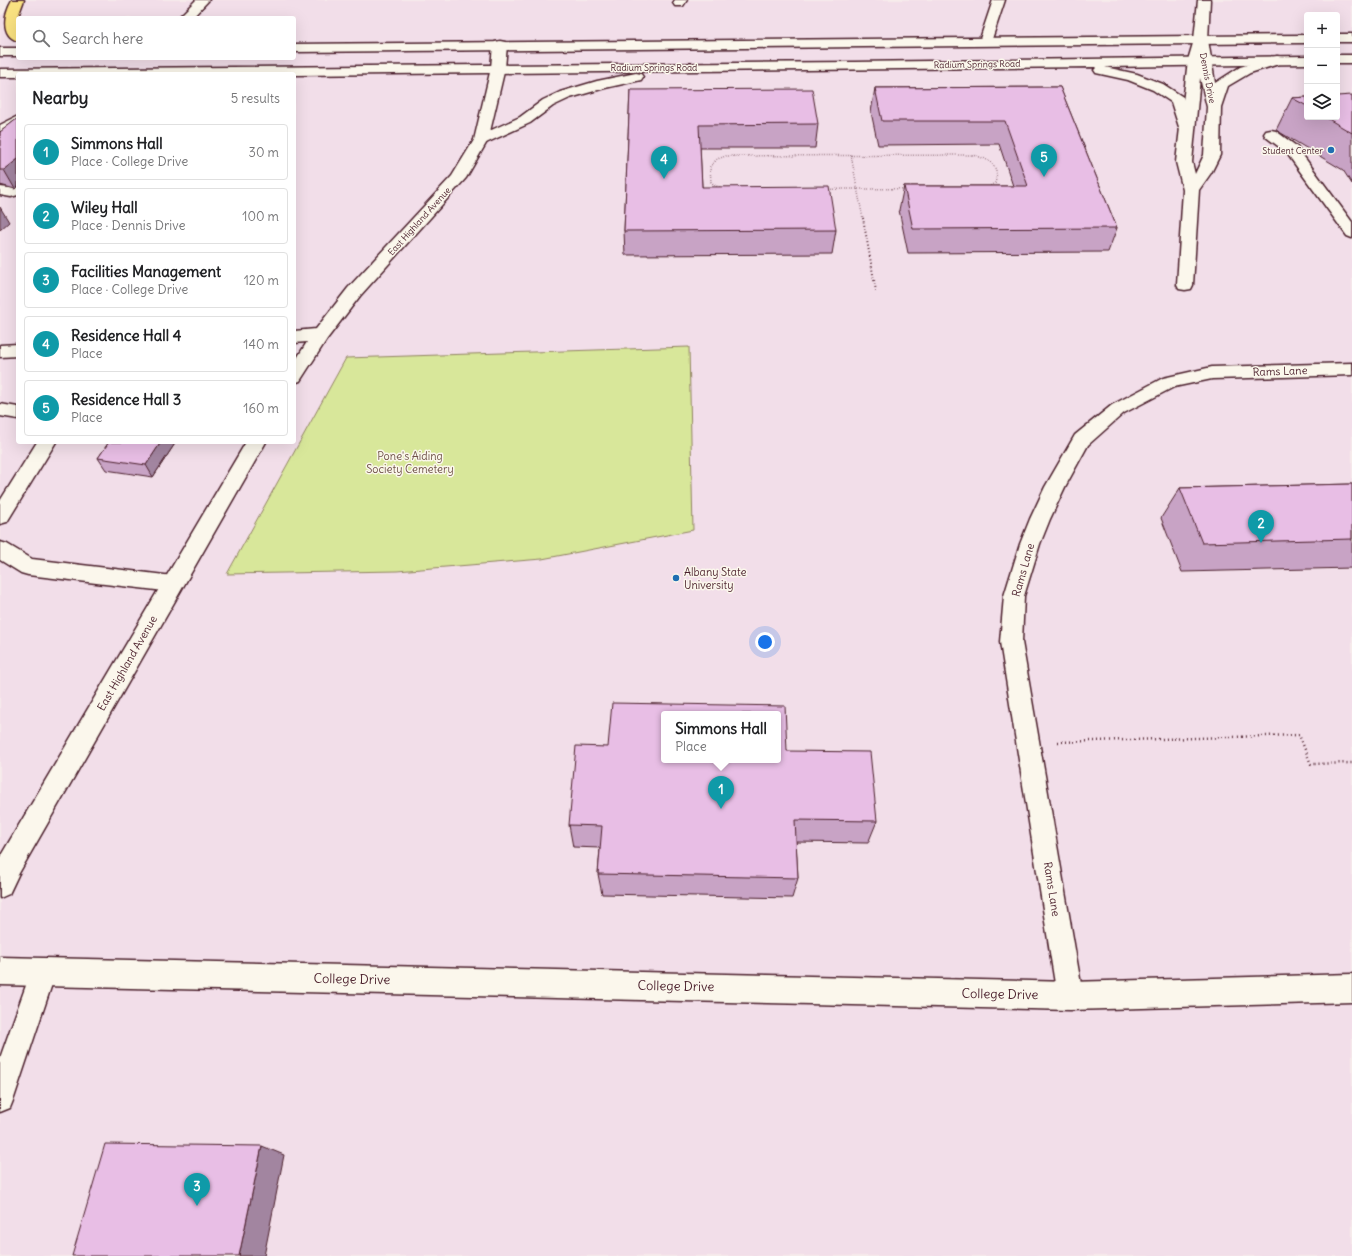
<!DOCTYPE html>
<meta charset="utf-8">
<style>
body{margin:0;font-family:Delius,sans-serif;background:#f2f2f2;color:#202124}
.controls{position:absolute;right:12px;top:12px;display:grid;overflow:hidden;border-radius:4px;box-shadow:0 4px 16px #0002}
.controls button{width:36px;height:36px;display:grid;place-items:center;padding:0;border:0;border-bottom:1px solid #e0e0e0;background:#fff;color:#202124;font:20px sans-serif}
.you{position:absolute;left:765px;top:642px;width:14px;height:14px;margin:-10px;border:3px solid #fff;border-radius:50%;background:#1a73e8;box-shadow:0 0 0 6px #1a73e833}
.badge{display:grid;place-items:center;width:26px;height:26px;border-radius:50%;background:#1a73e8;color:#fff;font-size:13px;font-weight:700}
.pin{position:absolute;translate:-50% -33px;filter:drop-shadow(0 1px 2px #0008)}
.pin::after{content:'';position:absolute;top:21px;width:14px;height:12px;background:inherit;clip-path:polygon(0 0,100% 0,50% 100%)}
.popup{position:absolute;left:661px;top:711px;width:120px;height:52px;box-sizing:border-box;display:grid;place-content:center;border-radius:4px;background:#fff;filter:drop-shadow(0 1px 3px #0005);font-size:13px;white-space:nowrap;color:#757577}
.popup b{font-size:15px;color:#202124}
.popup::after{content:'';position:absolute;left:50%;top:100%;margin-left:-8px;border:8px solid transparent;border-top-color:#fff}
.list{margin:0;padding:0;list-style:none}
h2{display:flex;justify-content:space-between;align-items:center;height:52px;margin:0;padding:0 16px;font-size:17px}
h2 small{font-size:13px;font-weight:400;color:#757577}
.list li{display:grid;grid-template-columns:26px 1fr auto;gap:12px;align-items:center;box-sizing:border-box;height:56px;margin:0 8px 8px;padding:0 8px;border:1px solid #e0e0e0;border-radius:4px}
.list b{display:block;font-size:15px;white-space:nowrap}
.list p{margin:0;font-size:13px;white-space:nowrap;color:#757577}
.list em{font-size:13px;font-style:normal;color:#757577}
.icon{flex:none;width:22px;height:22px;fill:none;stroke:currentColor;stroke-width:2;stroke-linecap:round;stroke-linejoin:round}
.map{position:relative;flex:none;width:1352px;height:1256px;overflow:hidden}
.search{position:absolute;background:#fff;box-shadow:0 4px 16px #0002;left:16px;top:16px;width:280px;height:44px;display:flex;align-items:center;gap:10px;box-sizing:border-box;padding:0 14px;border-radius:4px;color:#757577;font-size:15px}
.panel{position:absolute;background:#fff;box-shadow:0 4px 16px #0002;left:16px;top:72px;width:280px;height:372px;border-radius:4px}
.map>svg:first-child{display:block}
.built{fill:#f2dee9;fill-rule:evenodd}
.green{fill:#d8e79a;stroke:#918362}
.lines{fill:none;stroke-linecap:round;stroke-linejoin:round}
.lane-casing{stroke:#4a1f2b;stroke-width:3}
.street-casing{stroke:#4a1f2b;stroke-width:3}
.secondary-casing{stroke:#4a1f2b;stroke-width:3}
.primary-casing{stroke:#4a1f2b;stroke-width:3}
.path-far2{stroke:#4a1f2b;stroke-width:1.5;stroke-dasharray:0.5 2;stroke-linecap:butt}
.path-far1{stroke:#4a1f2b;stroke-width:2;stroke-dasharray:1 2.5;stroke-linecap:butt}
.path{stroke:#4a1f2b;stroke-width:2.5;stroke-dasharray:1 3;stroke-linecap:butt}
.lane{fill:#fbf7ec;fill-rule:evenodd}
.street{fill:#fbf7ec;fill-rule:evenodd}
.secondary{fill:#fbf7ec;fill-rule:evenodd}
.primary{fill:#f9e181;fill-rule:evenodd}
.wall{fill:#c8a3c5;stroke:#4a1f2b}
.shaded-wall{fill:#a285a0;stroke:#4a1f2b}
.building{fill:#e8bee5;stroke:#4a1f2b;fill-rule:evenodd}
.poi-dot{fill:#1f6fb2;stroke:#fbf7ec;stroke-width:1.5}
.labels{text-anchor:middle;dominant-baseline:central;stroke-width:3;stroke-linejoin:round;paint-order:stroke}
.far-street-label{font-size:9px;fill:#4a1f2b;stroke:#fbf7ec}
.far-poi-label{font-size:9px;fill:#4a1f2b;stroke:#fbf7ec;text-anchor:end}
.street-label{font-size:11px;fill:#4a1f2b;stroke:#fbf7ec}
.park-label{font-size:11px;fill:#6e5147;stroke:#fbf7ec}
.poi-label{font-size:11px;fill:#4a1f2b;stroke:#fbf7ec;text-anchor:start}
.near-street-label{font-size:13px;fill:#4a1f2b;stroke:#fbf7ec}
</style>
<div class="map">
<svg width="1352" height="1256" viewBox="0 0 1352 1256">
<rect width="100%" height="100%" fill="#f7eceb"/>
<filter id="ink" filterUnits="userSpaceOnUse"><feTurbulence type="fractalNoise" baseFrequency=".025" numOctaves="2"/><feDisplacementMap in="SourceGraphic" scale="8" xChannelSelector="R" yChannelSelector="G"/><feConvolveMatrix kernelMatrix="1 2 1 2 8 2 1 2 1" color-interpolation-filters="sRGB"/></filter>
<g filter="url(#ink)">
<path class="built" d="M24,0H1352V1256H0V16ZM1307,15H1337V117H1307ZM18,18H294V58H18ZM18,74H294V442H18ZM664,714H778V760H664Z"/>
<polygon class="green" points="689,347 693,530 542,559 397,571 227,574 346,358"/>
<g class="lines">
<defs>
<g id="lane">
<polygon points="196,0 209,0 192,18 178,18"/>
<polygon points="675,0 687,0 683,6 675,6 673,3"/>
<polygon points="993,0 1005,0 990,45 980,45 979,42"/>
<polygon points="18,116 18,126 0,135 0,125"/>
<polygon points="1271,130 1276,131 1296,146 1352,222 1352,238 1347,236 1286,152 1266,137 1264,134 1266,131"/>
<polygon points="18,186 18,195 11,197 0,195 0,187 9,188"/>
<polygon points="1352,363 1352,375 1212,379 1174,387 1124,413 1088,445 1065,487 1050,519 1040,544 1024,596 1022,642 1083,996 1079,1005 1070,1009 1061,1005 1057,996 1000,642 1004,596 1020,544 1030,519 1045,487 1075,435 1112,405 1163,378 1212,367"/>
<polygon points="0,404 18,407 18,419 0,416"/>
<polygon points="37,442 56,442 7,522 0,524 0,501"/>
<polygon points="0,542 7,544 32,559 173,576 180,578 183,584 180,590 173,592 28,575 21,573 0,560"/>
<polygon points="43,959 52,963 56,972 14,1098 10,1108 0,1112 0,1058 34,963"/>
</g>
<g id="street">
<path d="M1198,0H1210L1208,40L1215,83L1240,67L1277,56L1282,57L1284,60L1282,63L1250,73L1228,86L1221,107L1220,155L1211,173L1199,190L1193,285L1191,289L1185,290L1179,289L1177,285L1183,190L1176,162L1188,60L1194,40ZM1200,78L1207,107L1204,155L1195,174L1192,162Z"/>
<polygon points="500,41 505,42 507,45 505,68 488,140 466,178 360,296 327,339 300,381 294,383 294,363 307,342 294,343 294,331 316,329 348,288 452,176 474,140 491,68 493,45 495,42"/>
<polygon points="18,344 18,356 0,357 0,345"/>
<polygon points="246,442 266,442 18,875 9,894 0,898 0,857"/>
<polygon points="0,957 1070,982 1352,974 1352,1002 1070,1010 0,985"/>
</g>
<g id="secondary">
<rect x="1337" y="34" width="15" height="8"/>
<polygon points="1307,35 1307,43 294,52 294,44"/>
<rect x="0" y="48" width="18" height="8"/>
<rect x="1337" y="55" width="15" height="8"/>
<polygon points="1307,56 1307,64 1105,67 1137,74 1163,84 1183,97 1194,130 1192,133 1187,134 1182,133 1180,130 1171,102 1153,90 1128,80 1096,73 1094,70 1097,67 294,75 18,74 18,77 0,77 0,69 855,62"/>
<polygon points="636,73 641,74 643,77 641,80 605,88 570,98 553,106 530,123 486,143 481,144 476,143 474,140 476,137 520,117 543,100 560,92 597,81"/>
</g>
<path id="primary" d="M12,0H24L17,19L18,41C0,36 4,13 12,0Z"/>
</defs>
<use href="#lane" class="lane-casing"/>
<use href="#street" class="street-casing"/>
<use href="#secondary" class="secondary-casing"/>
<use href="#primary" class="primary-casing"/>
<g class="path-far2">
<polyline points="851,155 863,219"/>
<path d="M972,155C987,158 1001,164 995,183L986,188L729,190L716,186L711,182L710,167L717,159L726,156Z"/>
</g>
<polyline class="path-far1" points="863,218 876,291"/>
<polyline class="path" points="1058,742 1299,735 1311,764 1352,763"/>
<use href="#lane" class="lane"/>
<use href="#street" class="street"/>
<use href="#secondary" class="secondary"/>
<use href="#primary" class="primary"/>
</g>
<g class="wall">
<polygon points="1060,87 1117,228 1108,252 908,253 899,210 904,186 1013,186 999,144 878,145 871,112 875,88"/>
<polygon points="630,90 818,124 815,148 700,148 702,187 836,230 832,254 625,255 624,231"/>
<polygon points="1352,95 1352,184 1343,170 1276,130 1292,98 1307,97 1307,117 1337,117"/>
<polygon points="18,118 18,186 15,189 0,185 0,132"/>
<polygon points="109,442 176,442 153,477 106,470 98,458"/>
<polygon points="1352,484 1352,568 1182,572 1161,518 1180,488"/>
<polygon points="787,751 877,821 868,843 796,842 798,878 792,898 602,894 598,874 600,848 573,847 569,825"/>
</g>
<g class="shaded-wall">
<polygon points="18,159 18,186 15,189 4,170"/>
<polygon points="0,207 9,222 0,230"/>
<polygon points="161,442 176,442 153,477 146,465"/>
<polygon points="262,1146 284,1155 264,1256 239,1256"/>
</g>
<g class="building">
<polygon points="1060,87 1117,228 913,229 904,186 1028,186 1005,121 882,121 875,88"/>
<polygon points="812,89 818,124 699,125 702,187 829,186 836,230 624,231 630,90"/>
<polygon points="1352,95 1352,133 1325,117 1337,117 1337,96"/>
<polygon points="1307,97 1307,106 1292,98"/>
<polygon points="18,118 18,159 4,170 0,170 0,132"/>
<polygon points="109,442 161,442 146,465 98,458"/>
<polygon points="1352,484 1352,539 1202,543 1180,488"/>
<path d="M612,703L785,706L787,751L870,752L877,821L795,820L798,878L598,874L602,826L569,825L576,746L608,747ZM664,714H778V760H664Z"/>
<polygon points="105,1144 262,1146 239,1256 72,1256"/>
</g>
</g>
<g class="poi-dot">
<circle cx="1331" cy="150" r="4"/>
<circle cx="676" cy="578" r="4"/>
</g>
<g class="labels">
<g class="far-street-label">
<text transform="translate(977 64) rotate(-1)">Radium Springs Road</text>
<text x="654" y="67">Radium Springs Road</text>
<text transform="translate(1208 78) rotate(79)">Dennis Drive</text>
<text transform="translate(419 221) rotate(-48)">East Highland Avenue</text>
</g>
<g class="far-poi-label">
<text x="1323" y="150">Student Center</text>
</g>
<g class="street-label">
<text transform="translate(1280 371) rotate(-2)">Rams Lane</text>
<text transform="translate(1023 570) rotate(-74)">Rams Lane</text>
<text transform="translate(127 663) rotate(-60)">East Highland Avenue</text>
<text transform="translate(1052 889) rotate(81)">Rams Lane</text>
</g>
<g class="park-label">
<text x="410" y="456">Pone's Aiding<tspan x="410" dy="13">Society Cemetery</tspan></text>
</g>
<g class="poi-label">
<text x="684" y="572">Albany State<tspan x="684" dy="13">University</tspan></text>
</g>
<g class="near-street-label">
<text transform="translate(352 979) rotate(1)">College Drive</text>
<text transform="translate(676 986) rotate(1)">College Drive</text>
<text transform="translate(1000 994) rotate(1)">College Drive</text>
</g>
</g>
</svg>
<div class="controls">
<button>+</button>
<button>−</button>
<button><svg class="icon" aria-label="layers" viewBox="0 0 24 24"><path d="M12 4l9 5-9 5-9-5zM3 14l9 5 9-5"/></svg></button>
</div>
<div class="you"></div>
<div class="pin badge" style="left:721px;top:809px;background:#0f9aa8">1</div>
<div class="popup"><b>Simmons Hall</b>Place</div>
<div class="pin badge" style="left:1261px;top:543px;background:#0f9aa8">2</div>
<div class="pin badge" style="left:197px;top:1206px;background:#0f9aa8">3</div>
<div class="pin badge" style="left:664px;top:179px;background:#0f9aa8">4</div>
<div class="pin badge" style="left:1044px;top:177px;background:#0f9aa8">5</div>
<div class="search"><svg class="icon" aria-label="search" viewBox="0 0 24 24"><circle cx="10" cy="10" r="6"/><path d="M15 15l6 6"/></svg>Search here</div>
<section class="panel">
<h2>Nearby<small>5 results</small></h2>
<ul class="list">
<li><span class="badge" style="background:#0f9aa8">1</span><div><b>Simmons Hall</b><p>Place · College Drive</p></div><em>30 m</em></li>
<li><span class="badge" style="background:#0f9aa8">2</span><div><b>Wiley Hall</b><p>Place · Dennis Drive</p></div><em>100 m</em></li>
<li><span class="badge" style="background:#0f9aa8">3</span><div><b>Facilities Management</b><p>Place · College Drive</p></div><em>120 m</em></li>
<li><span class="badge" style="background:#0f9aa8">4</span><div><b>Residence Hall 4</b><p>Place</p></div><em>140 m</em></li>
<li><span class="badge" style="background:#0f9aa8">5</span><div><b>Residence Hall 3</b><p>Place</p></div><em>160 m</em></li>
</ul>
</section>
</div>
